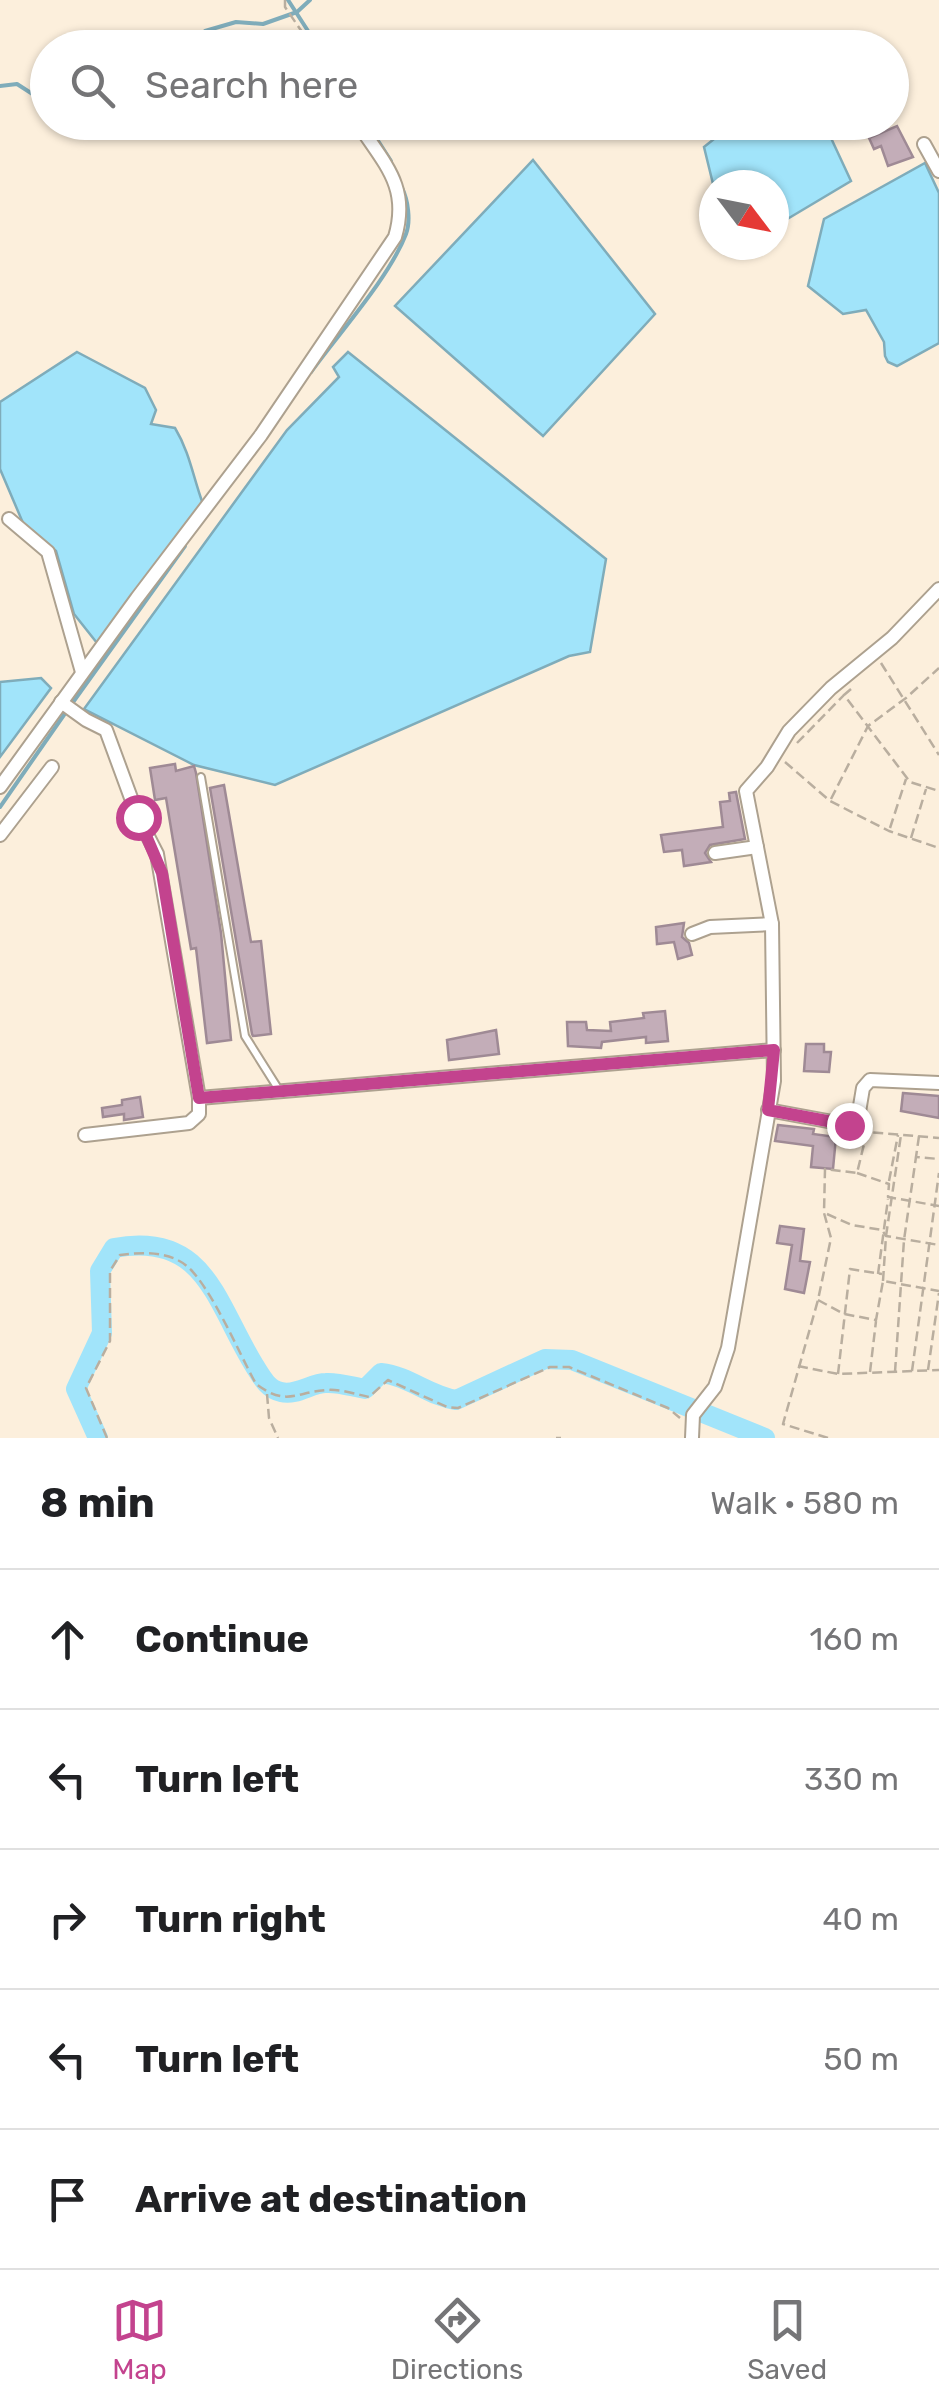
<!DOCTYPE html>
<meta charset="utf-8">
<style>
body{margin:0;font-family:Rubik,sans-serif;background:#f2f2f2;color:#202124}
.compass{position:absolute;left:699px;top:170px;width:90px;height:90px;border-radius:50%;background:#fff;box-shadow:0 2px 8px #0004;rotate:122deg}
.stop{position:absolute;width:30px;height:30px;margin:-22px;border:8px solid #c3438e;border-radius:50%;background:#fff}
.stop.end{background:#c3438e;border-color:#fff;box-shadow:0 2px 10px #0008}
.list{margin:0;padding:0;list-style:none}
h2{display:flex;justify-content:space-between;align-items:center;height:130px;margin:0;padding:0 40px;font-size:42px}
h2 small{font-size:32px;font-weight:400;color:#757577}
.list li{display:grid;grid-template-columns:65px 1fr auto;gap:30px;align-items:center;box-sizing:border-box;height:140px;padding:0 40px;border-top:2px solid #e0e0e0}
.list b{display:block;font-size:38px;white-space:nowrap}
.list em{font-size:32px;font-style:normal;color:#757577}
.icon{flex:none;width:55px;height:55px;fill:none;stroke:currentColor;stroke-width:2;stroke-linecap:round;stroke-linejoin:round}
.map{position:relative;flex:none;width:939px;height:1438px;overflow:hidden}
.search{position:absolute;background:#fff;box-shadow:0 2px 8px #0004;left:30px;right:30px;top:30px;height:110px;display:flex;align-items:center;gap:25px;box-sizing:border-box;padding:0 35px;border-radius:55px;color:#757577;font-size:38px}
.sheet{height:830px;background:#fff}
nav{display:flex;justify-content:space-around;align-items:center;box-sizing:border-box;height:140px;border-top:2px solid #e0e0e0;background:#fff;font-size:28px;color:#757577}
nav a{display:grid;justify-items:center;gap:5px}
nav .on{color:#c3438e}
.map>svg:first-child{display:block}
.water{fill:#a1e4fa;stroke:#7facba;stroke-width:2.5}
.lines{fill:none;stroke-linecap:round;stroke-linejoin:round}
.stream{stroke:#7facba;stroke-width:4}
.river{stroke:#a1e4fa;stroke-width:20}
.building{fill:#c3adb8;stroke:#9f8a95;stroke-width:2.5}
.lane-casing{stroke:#ada18f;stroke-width:10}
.street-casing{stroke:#ada18f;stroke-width:16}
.path{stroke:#b9ae9f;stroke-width:2.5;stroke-dasharray:10 5;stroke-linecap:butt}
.lane{stroke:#fff;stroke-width:6}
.street{stroke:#fff;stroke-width:12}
.route{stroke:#c3438e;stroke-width:12}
</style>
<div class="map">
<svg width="939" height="1438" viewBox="0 0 939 1438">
<rect width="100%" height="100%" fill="#fcefdc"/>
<g class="water">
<polygon points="734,123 824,123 851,181 784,221 774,218 774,185 714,185 714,188 704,147"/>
<polygon points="533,160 655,314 543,436 395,306"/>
<polygon points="925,163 939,193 939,343 897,366 888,362 885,356 884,342 866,310 843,314 808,286 824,219"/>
<path d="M77,352L145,388L156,410L151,424L175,428C190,453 193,477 203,504L97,643L74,614L56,551L23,523L0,469V402Z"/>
<polygon points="348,352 606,559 590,652 569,656 275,785 194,765 84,709 287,430 339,377 333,367"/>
<polygon points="41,678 51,688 0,757 0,682"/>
</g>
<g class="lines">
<g class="stream">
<polyline points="288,0 319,48"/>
<polyline points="183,48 205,31 236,22 263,24 297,12 310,0"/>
<polyline points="0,86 17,84 48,104"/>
<polyline points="366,122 391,161"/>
<path d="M311,372C339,333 389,278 406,234C411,221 408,200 402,188"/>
<polyline points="71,705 185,546"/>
<polyline points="0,807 66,712"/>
</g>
<path class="river" d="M98,1438L76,1389L102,1333L100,1271L114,1248C205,1231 215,1301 254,1365C261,1376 267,1389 281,1392C297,1396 311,1383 326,1383C338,1382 353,1387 365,1389L381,1373C409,1376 429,1396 456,1400L545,1359L572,1360L765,1438"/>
</g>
<g class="building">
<polygon points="897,126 913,157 888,166 881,146 874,149 869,138"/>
<polygon points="175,764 176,771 194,766 196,773 221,933 231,1040 207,1043 196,948 191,949 166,798 155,800 150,768"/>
<polygon points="224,785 251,942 261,941 271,1034 253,1036 252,1034 210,788"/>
<polygon points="736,792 745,839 710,845 705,853 711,862 684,866 682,850 664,852 661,835 723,827 720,802 730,801 729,793"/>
<polygon points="684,923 682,937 689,943 692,955 678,959 674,942 657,944 656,927"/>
<polygon points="665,1011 668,1041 646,1043 646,1037 602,1042 601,1048 568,1046 567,1022 586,1022 587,1030 611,1031 610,1022 644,1018 643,1013"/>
<polygon points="496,1030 499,1054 449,1060 447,1040"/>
<polygon points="806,1044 824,1044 824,1052 831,1052 829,1072 804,1071"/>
<polygon points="903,1093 939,1096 939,1118 901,1111"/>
<polygon points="140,1097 143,1117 124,1120 124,1114 103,1117 102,1108 122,1105 122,1100"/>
<polygon points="778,1125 814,1129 813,1134 836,1137 833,1169 811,1167 813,1146 775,1141"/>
<polygon points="780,1226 804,1229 800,1261 810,1262 804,1293 785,1289 792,1245 777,1243"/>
</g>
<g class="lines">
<defs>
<polyline id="lane" points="201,777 245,1036 279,1090"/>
<g id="street">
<polyline points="924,144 939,171"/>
<polyline points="9,519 48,552 82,672"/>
<polyline points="61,702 86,720 106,730 138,817 157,854 199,1098 774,1050"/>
<path d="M0,787L137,598L261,435L395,237C410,186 384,164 357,122"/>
<polyline points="0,835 52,767"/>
<polyline points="715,853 757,847"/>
<polyline points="692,934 710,927 772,924"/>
<polyline points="768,1110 849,1125 858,1118 863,1088 870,1080 939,1083"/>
<polyline points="85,1135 189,1123 199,1114 199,1098"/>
<polyline points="692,1438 693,1415 715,1387 728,1348 774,1081 772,924 746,791 767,767 789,731 831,688 892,638 939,589"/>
</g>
</defs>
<use href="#lane" class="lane-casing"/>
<use href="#street" class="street-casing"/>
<g class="path">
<polyline points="285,0 285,7 313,48"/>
<polyline points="881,663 939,755"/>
<polyline points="851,689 844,695 910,782 939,791"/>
<polyline points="797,743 844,695"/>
<polyline points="785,762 830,801 889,831 939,848"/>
<polyline points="831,799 868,726 906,698 939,668"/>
<polyline points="890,828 906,779"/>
<polyline points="911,838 926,789"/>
<polyline points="919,1136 916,1157 939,1159"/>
<polyline points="857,1173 889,1184 888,1197 939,1206"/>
<polyline points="889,1181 898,1135"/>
<polyline points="827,1214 852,1225 882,1230 886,1236 939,1245"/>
<polyline points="878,1274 888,1199"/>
<polyline points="883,1281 886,1236 901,1135"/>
<polyline points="818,1300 844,1314 876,1320 883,1281 939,1291"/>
<polyline points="798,1366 838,1374 939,1370"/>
<polyline points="928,1370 939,1293"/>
<polyline points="912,1371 939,1173"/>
<polyline points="870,1372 876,1321"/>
<polyline points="895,1372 904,1240 916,1157"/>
<polyline points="838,1374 850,1269 882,1274"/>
<polyline points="267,1394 269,1418 278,1438"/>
<path d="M107,1438L86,1388L110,1341V1271L120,1255C142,1252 170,1251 188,1267C212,1289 239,1353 256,1384C287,1407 295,1392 327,1390C340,1389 356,1394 369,1397L388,1380L447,1407L458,1408L550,1367H569L668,1408L680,1418"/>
<polyline points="556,1438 561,1438"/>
<polyline points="828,1438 783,1424 818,1300 831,1238 824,1213 825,1169 857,1173 867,1132 939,1138"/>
</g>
<use href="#lane" class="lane"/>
<use href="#street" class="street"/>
</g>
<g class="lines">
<polyline class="route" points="138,817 162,873 199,1098 774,1050 768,1110 849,1125"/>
</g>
</svg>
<svg class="compass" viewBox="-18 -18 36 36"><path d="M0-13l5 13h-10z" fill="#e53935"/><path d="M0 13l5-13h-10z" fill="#757577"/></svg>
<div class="stop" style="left:138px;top:817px"></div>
<div class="stop end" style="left:849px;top:1125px"></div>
<div class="search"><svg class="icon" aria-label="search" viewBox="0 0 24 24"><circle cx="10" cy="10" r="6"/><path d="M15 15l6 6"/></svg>Search here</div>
</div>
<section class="sheet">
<h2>8 min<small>Walk · 580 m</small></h2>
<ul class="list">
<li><svg class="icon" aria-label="ahead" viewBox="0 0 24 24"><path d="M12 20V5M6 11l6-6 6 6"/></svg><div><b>Continue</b></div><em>160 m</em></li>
<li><svg class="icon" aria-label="left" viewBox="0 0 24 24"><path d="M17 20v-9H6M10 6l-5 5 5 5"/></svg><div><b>Turn left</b></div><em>330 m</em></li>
<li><svg class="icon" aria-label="right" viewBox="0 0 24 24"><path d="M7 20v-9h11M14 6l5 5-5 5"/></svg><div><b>Turn right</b></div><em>40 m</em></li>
<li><svg class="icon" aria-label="left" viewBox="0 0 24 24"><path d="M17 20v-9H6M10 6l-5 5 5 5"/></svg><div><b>Turn left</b></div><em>50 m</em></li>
<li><svg class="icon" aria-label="arrive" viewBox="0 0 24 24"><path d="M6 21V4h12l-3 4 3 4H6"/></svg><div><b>Arrive at destination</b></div></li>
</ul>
</section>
<nav>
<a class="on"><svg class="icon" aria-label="map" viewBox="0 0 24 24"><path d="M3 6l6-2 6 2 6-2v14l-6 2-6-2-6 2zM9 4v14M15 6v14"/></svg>Map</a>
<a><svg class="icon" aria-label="directions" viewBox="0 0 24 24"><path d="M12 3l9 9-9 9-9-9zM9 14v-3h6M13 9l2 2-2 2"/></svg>Directions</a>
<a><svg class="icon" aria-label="saved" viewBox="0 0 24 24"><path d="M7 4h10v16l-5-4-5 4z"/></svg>Saved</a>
</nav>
